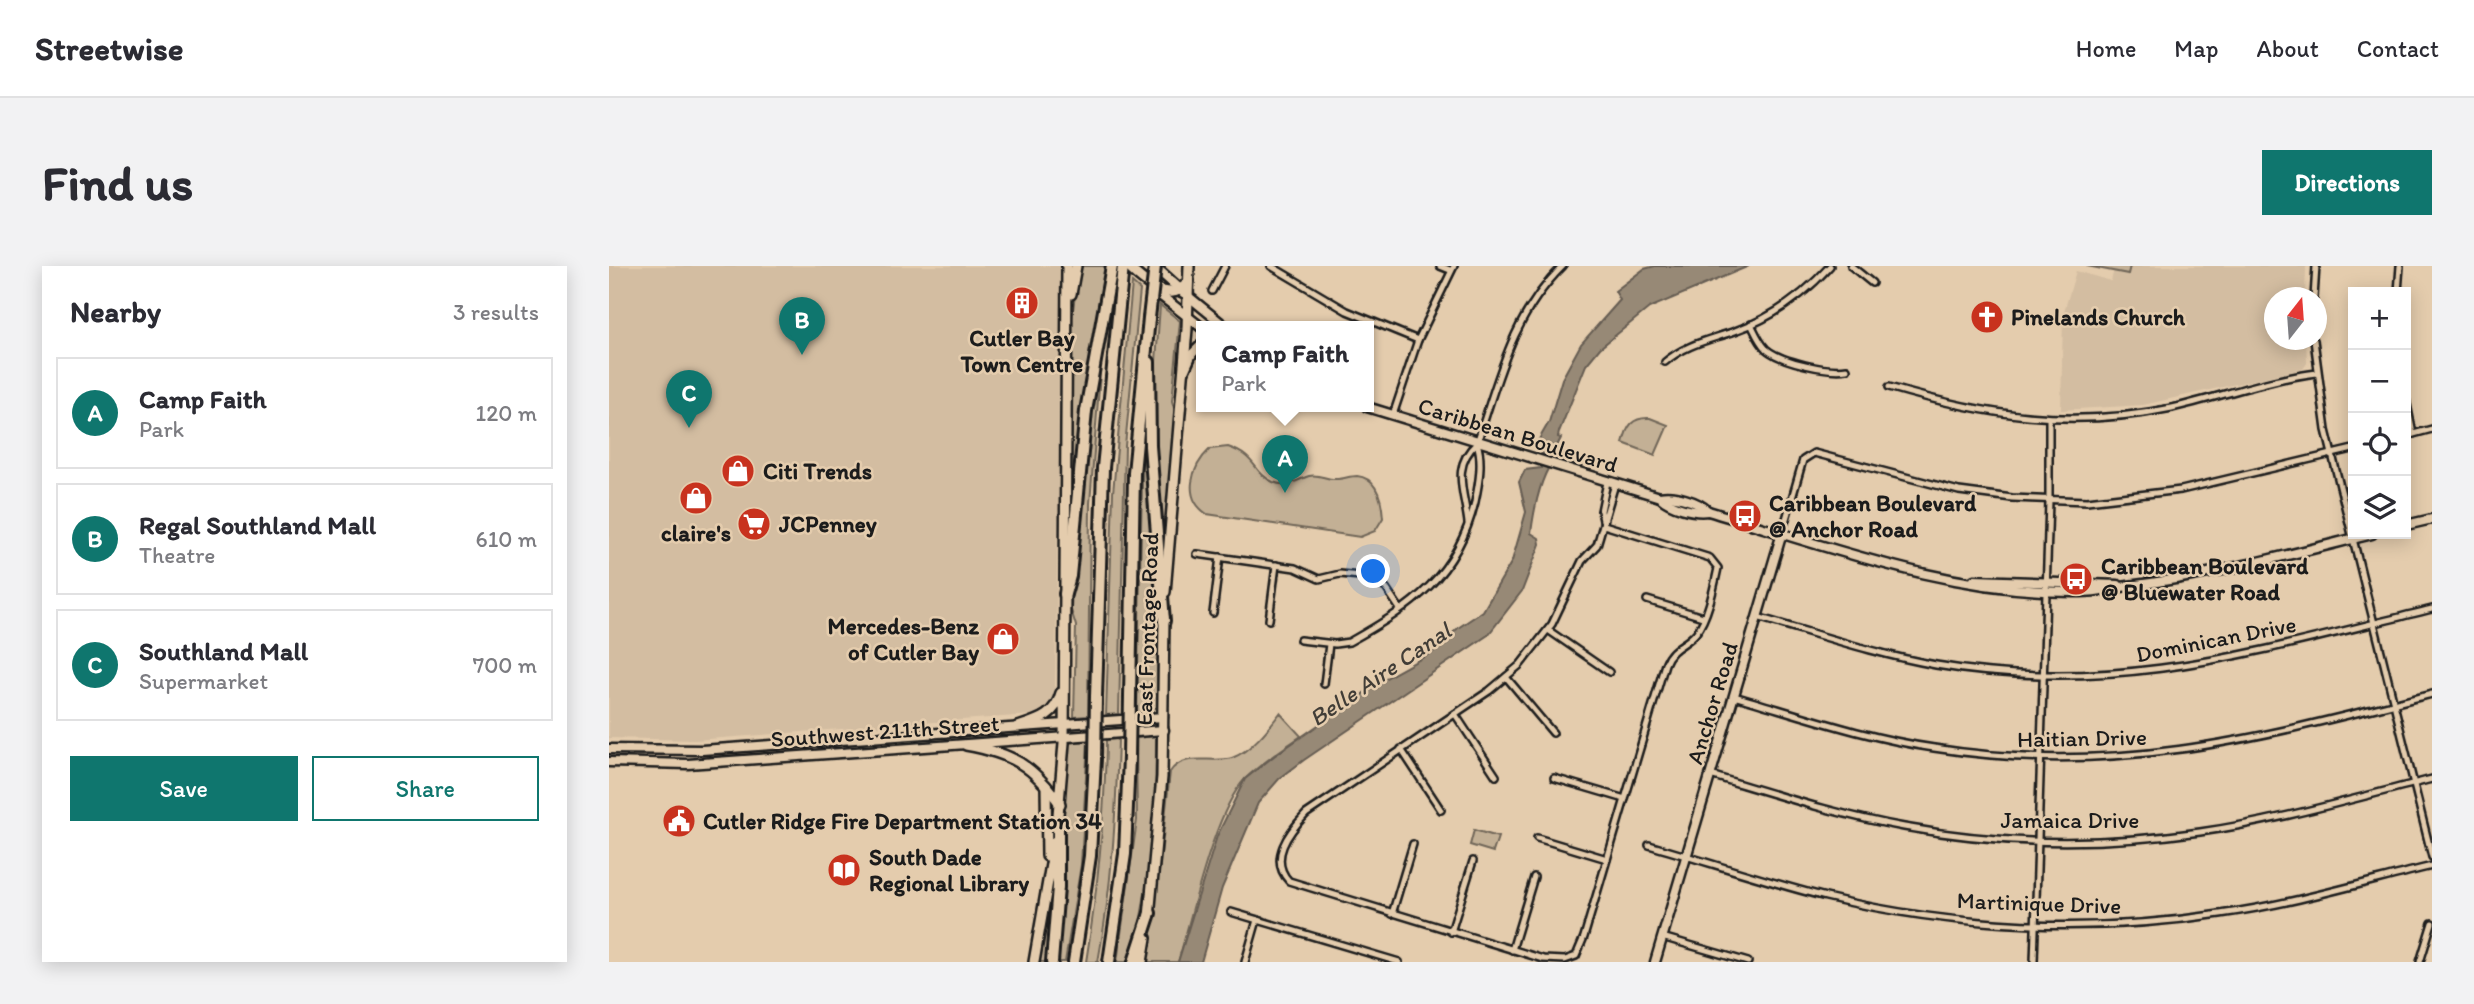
<!DOCTYPE html>
<meta charset="utf-8">
<style>
body{margin:0;font-family:Itim,sans-serif;background:#f2f2f3;color:#2b2b33}
.controls{position:absolute;right:21px;top:21px;display:grid;overflow:hidden;border-radius:0px;box-shadow:0 4px 18px #0003}
.controls button{width:63px;height:63px;display:grid;place-items:center;padding:0;border:0;border-bottom:2px solid #e1e1e2;background:#fff;color:#2b2b33;font:35px sans-serif}
.compass{position:absolute;left:1655px;top:21px;width:63px;height:63px;border-radius:50%;background:#fff;box-shadow:0 4px 18px #0003;rotate:17deg}
.you{position:absolute;left:765px;top:306px;width:24px;height:24px;margin:-18px;border:5px solid #fff;border-radius:50%;background:#1a73e8;box-shadow:0 0 0 10px #1a73e833}
.badge{display:grid;place-items:center;width:46px;height:46px;border-radius:50%;background:#0f766e;color:#fff;font-size:23px;font-weight:700}
.pin{position:absolute;translate:-50% -58px;filter:drop-shadow(0 2px 4px #0008)}
.pin::after{content:'';position:absolute;top:37px;width:24px;height:21px;background:inherit;clip-path:polygon(0 0,100% 0,50% 100%)}
.popup{position:absolute;left:587px;top:55px;width:178px;height:91px;box-sizing:border-box;display:grid;place-content:center;border-radius:0px;background:#fff;filter:drop-shadow(0 2px 5px #0005);font-size:23px;white-space:nowrap;color:#7c7c81}
.popup b{font-size:26px;color:#2b2b33}
.popup::after{content:'';position:absolute;left:50%;top:100%;margin-left:-14px;border:14px solid transparent;border-top-color:#fff}
.list{margin:0;padding:0;list-style:none}
h2{display:flex;justify-content:space-between;align-items:center;height:91px;margin:0;padding:0 28px;font-size:30px}
h2 small{font-size:23px;font-weight:400;color:#7c7c81}
.list li{display:grid;grid-template-columns:46px 1fr auto;gap:21px;align-items:center;box-sizing:border-box;height:112px;margin:0 14px 14px;padding:0 14px;border:2px solid #e1e1e2;border-radius:0px}
.list b{display:block;font-size:26px;white-space:nowrap}
.list p{margin:0;font-size:23px;white-space:nowrap;color:#7c7c81}
.list em{font-size:23px;font-style:normal;color:#7c7c81}
.actions{display:flex;gap:14px;padding:21px 28px}
.actions a{flex:1;padding:16px 0;border:2px solid #0f766e;border-radius:0px;text-align:center;font-size:24px;color:#0f766e}
.actions .main{background:#0f766e;color:#fff}
.icon{flex:none;width:38px;height:38px;fill:none;stroke:currentColor;stroke-width:2;stroke-linecap:round;stroke-linejoin:round}
.map{position:relative;flex:none;width:1823px;height:696px;overflow:hidden;border-radius:0px}
header{display:flex;align-items:center;gap:42px;box-sizing:border-box;height:98px;padding:0 35px;background:#fff;border-bottom:2px solid #e1e1e2}
header strong{font-size:33px}
nav{display:flex;gap:38px;margin-inline-start:auto;font-size:24px}
.intro{display:flex;align-items:center;justify-content:space-between;box-sizing:border-box;height:168px;padding:0 42px}
h1{margin:0;font-size:49px}
.button{padding:18px 32px;border-radius:0px;background:#0f766e;color:#fff;font-size:24px;font-weight:700}
main{display:flex;gap:42px;padding:0 42px}
aside{flex:1;background:#fff;border-radius:0px;box-shadow:0 4px 18px #0003}
.map>svg:first-child{display:block}
.built{fill:#d3bda1}
.green{fill:#c3b095;stroke:#706658;stroke-width:2}
.water{fill:#978976;stroke:#665d52;stroke-width:2}
.lines{fill:none;stroke-linecap:round;stroke-linejoin:round}
.street-casing{stroke:#1c1c1c;stroke-width:10}
.secondary-casing{stroke:#1c1c1c;stroke-width:13}
.primary-casing{stroke:#1c1c1c;stroke-width:14}
.highway-casing{stroke:#1c1c1c;stroke-width:16}
.street{stroke:#e4ccad;stroke-width:5}
.secondary{stroke:#e4ccad;stroke-width:8}
.primary{stroke:#e4ccad;stroke-width:9}
.highway{stroke:#e4ccad;stroke-width:10}
.highway-bridge-casing{stroke:#1c1c1c;stroke-width:16;stroke-linecap:butt}
.highway-bridge{stroke:#e4ccad;stroke-width:10}
.labels{text-anchor:middle;dominant-baseline:central;stroke-width:5;stroke-linejoin:round;paint-order:stroke}
.poi-label{font-size:23px;font-weight:bold;fill:#1c1c1c;stroke:#e4ccad;text-anchor:start}
.street-label{font-size:23px;fill:#1c1c1c;stroke:#e4ccad}
.water-label{font-size:24px;font-style:italic;fill:#413d37;stroke:#e4ccad}
</style>
<header>
<strong>Streetwise</strong>
<nav><a>Home</a><a>Map</a><a>About</a><a>Contact</a></nav>
</header>
<div class="intro"><h1>Find us</h1><a class="button">Directions</a></div>
<main>
<aside>
<h2>Nearby<small>3 results</small></h2>
<ul class="list">
<li><span class="badge">A</span><div><b>Camp Faith</b><p>Park</p></div><em>120 m</em></li>
<li><span class="badge">B</span><div><b>Regal Southland Mall</b><p>Theatre</p></div><em>610 m</em></li>
<li><span class="badge">C</span><div><b>Southland Mall</b><p>Supermarket</p></div><em>700 m</em></li>
</ul>
<div class="actions"><a class="main">Save</a><a>Share</a></div>
</aside>
<div class="map">
<svg width="1823" height="696" viewBox="0 0 1823 696">
<rect width="100%" height="100%" fill="#e4ccad"/>
<filter id="ink" filterUnits="userSpaceOnUse"><feTurbulence type="fractalNoise" baseFrequency=".0143" numOctaves="2"/><feDisplacementMap in="SourceGraphic" scale="14" xChannelSelector="R" yChannelSelector="G"/><feConvolveMatrix kernelMatrix="1 2 1 2 8 2 1 2 1" color-interpolation-filters="sRGB"/></filter>
<g filter="url(#ink)">
<g class="built">
<polygon points="0,0 453,0 446,427 437,444 422,449 86,474 0,472"/>
<polygon points="1506,0 1697,0 1696,31 1666,32 1666,74 1697,74 1698,97 1694,103 1534,139 1452,144 1454,49 1467,5 1502,15"/>
</g>
<g class="green">
<polygon points="470,0 498,0 470,154 459,271 463,51"/>
<polygon points="1478,0 1521,0 1519,8"/>
<polygon points="523,17 531,24 516,180 510,448 497,449 504,227"/>
<polygon points="551,39 571,55 563,135 567,149 555,268 550,267 544,138"/>
<polygon points="488,94 492,95 481,237 479,450 465,451 467,360 462,344 464,300"/>
<path d="M1041,152L1059,159L1046,189L1014,177C1018,160 1023,151 1041,152Z"/>
<polygon points="534,174 538,174 548,333 548,442 544,442 544,446 528,447"/>
<path d="M619,181C649,191 643,206 664,216C678,222 688,214 700,210C709,207 718,214 727,213C734,213 741,210 748,210C769,212 773,235 774,252L766,265L751,271L598,248C573,232 582,201 601,183Z"/>
<path d="M671,447L692,470C674,483 652,497 636,513C605,546 583,650 569,696H536L551,599L561,506C575,485 602,498 623,492C642,485 659,463 671,447Z"/>
<path d="M547,470C547,546 541,624 522,696H508L528,554L527,472Z"/>
<path d="M509,473C507,550 503,621 489,696H477C489,621 496,549 497,474Z"/>
<polygon points="479,475 472,599 456,696 446,696 459,477"/>
<polygon points="865,564 889,571 884,586 861,579"/>
<polygon points="445,596 439,696 428,696"/>
</g>
<path class="water" d="M1046,0H1140L1040,42L991,82L977,99L950,166L949,171L952,172L944,188L946,192C931,210 925,244 922,267L930,272L931,278L913,325L879,369L695,494L670,513L649,537L613,622L592,696H569L608,570L636,513L665,490L775,413L824,386L849,362L874,345L903,295L917,246L910,216L916,204L932,202L934,189L929,175L940,156L953,113L972,78L1011,34L1006,25L1035,3Z"/>
<g class="lines">
<defs>
<g id="street">
<polyline points="662,0 738,45 809,74"/>
<polyline points="831,0 841,4"/>
<polyline points="1242,0 1263,17"/>
<polyline points="603,25 616,0"/>
<polyline points="1789,26 1791,0"/>
<polyline points="1705,32 1707,0"/>
<path d="M1142,58C1146,66 1150,76 1157,83C1172,96 1219,106 1238,103"/>
<polyline points="1705,74 1717,164 1823,591"/>
<path d="M1056,96C1077,78 1101,74 1126,65C1163,52 1195,29 1221,0"/>
<path d="M1280,121C1378,150 1462,163 1563,142C1611,131 1659,113 1708,107"/>
<polyline points="1797,133 1804,168"/>
<polyline points="784,149 809,74 845,0"/>
<polyline points="1797,170 1823,163"/>
<path d="M859,257C856,227 841,201 868,177C890,111 903,50 954,0"/>
<path d="M995,259L1101,292L1109,302C1105,321 1099,352 1087,367C1076,380 1063,380 1056,398L975,671L967,690L956,694L934,693L680,615C659,593 680,566 697,548L880,425L911,399L943,358L973,295L988,279L1006,218"/>
<polyline points="995,259 992,245 998,216"/>
<polyline points="1173,267 1194,194 1205,187 1350,225 1403,232 1478,235 1572,224 1744,183"/>
<polyline points="588,288 686,302 710,313 731,308 751,310 777,322 791,343"/>
<polyline points="1038,334 1094,351"/>
<polyline points="604,347 611,291"/>
<path d="M1148,351C1208,368 1266,388 1327,399C1508,430 1650,385 1823,343"/>
<polyline points="660,354 667,299"/>
<polyline points="939,364 1000,406"/>
<path d="M691,374L726,378L740,376C804,340 848,310 866,236C870,217 874,195 868,177"/>
<polyline points="897,411 944,467"/>
<polyline points="715,418 720,378"/>
<path d="M1125,430C1191,449 1257,472 1325,482C1506,511 1650,472 1823,428"/>
<polyline points="846,448 887,510"/>
<polyline points="792,483 832,544"/>
<path d="M1101,509C1165,528 1229,549 1295,561C1392,579 1493,580 1591,566C1669,555 1746,532 1823,513"/>
<polyline points="945,512 1016,533"/>
<polyline points="928,572 998,593"/>
<path d="M1040,579C1099,596 1158,616 1217,631C1346,662 1481,668 1611,648C1683,638 1753,617 1823,600"/>
<polyline points="622,646 790,696"/>
<polyline points="783,648 804,578"/>
<polyline points="842,666 864,595"/>
<polyline points="1053,671 1139,696"/>
<polyline points="903,684 925,611"/>
<polyline points="636,696 648,654"/>
<polyline points="1425,696 1440,235 1440,152"/>
<polyline points="1811,696 1823,657"/>
</g>
<g id="secondary">
<polyline points="542,22 592,61"/>
<polyline points="579,30 617,61"/>
<polyline points="575,106 583,88 592,79"/>
<path d="M758,141L1051,231C1062,241 1084,247 1099,245"/>
<path d="M1051,231C1064,228 1089,235 1099,245C1220,281 1344,328 1472,326C1488,326 1503,322 1519,320C1602,310 1682,288 1763,268"/>
<polyline points="1797,259 1823,253"/>
<polyline points="1365,314 1509,319"/>
<polyline points="0,483 93,484 554,451"/>
<polyline points="0,496 79,498 555,464"/>
<polyline points="1046,696 1173,267"/>
</g>
<g id="primary">
<path d="M518,0C534,15 561,41 580,15"/>
<polyline points="545,0 575,27"/>
<polyline points="462,28 467,0"/>
<polyline points="556,326 578,63 580,0"/>
<path d="M409,461C430,454 446,450 452,427"/>
<path d="M357,479C402,487 424,499 451,538"/>
<polyline points="437,520 438,590"/>
<polyline points="448,561 455,477 458,0"/>
<polyline points="540,651 553,511 555,351"/>
<polyline points="425,696 446,575"/>
<polyline points="533,696 537,672"/>
</g>
<g id="highway">
<polyline points="540,96 541,180 555,355"/>
<polyline points="456,328 461,310 477,145 503,0"/>
<polyline points="521,430 525,207 540,52"/>
<polyline points="487,431 494,202 514,0"/>
<polyline points="443,696 449,621 449,556"/>
<polyline points="465,696 481,590 486,493"/>
<polyline points="500,696 516,588 520,491"/>
<polyline points="525,696 541,647"/>
</g>
</defs>
<use href="#street" class="street-casing"/>
<use href="#secondary" class="secondary-casing"/>
<use href="#primary" class="primary-casing"/>
<use href="#highway" class="highway-casing"/>
<use href="#street" class="street"/>
<use href="#secondary" class="secondary"/>
<use href="#primary" class="primary"/>
<use href="#highway" class="highway"/>
<defs>
<g id="highway-bridge">
<polyline points="540,52 546,0"/>
<polyline points="520,491 521,430"/>
<polyline points="486,493 487,431"/>
</g>
</defs>
<use href="#highway-bridge" class="highway-bridge-casing"/>
<use href="#highway-bridge" class="highway-bridge"/>
</g>
</g>
<defs>
<symbol id="building-disc" viewBox="-11 -11 22 22"><circle r="9.5" fill="#c8321e" stroke="#e4ccad"/><path d="M-4-6H4V6H1V3H-1V6H-4ZM-2.5-4.3h1.7v1.8h-1.7ZM.8-4.3h1.7v1.8H.8ZM-2.5-1h1.7V.8h-1.7ZM.8-1h1.7V.8H.8Z" fill="#fff"/></symbol>
<symbol id="church-disc" viewBox="-11 -11 22 22"><circle r="9.5" fill="#c8321e" stroke="#e4ccad"/><path d="M-1.2-6h2.4v3.5h3.3v2.4h-3.3V6h-2.4V-.1h-3.3v-2.4h3.3Z" fill="#fff"/></symbol>
<symbol id="shop-disc" viewBox="-11 -11 22 22"><circle r="9.5" fill="#c8321e" stroke="#e4ccad"/><path d="M-5-2.5h2.3a2.7 3.5 0 0 1 5.4 0H5L5.5 6h-11ZM-1.5-2.5h3a1.5 2.3 0 0 0-3 0Z" fill="#fff"/></symbol>
<symbol id="bus-disc" viewBox="-11 -11 22 22"><circle r="9.5" fill="#c8321e" stroke="#e4ccad"/><path d="M-5-6H5V4H4V6H2V4H-2V6H-4V4H-5ZM-3.5-4V0h7V-4ZM-3.5 1.2v1.5H-2V1.2ZM2 1.2v1.5H3.5V1.2Z" fill="#fff"/></symbol>
<symbol id="supermarket-disc" viewBox="-11 -11 22 22"><circle r="9.5" fill="#c8321e" stroke="#e4ccad"/><path d="M-6-5.5h2.5l.6 2H6L4.5 2H-2.5L-4.4-4H-6ZM-1.5 3.2a1.3 1.3 0 1 0 .1 0ZM3 3.2a1.3 1.3 0 1 0 .1 0Z" fill="#fff"/></symbol>
<symbol id="civic-disc" viewBox="-11 -11 22 22"><circle r="9.5" fill="#c8321e" stroke="#e4ccad"/><path d="M-.6-6.5H3V-4.5H.6V-3L4-1V1h2V6H-6V1h2V-1L-.6-3ZM-1.2 2.5V6h2.4V2.5Z" fill="#fff"/></symbol>
<symbol id="library-disc" viewBox="-11 -11 22 22"><circle r="9.5" fill="#c8321e" stroke="#e4ccad"/><path d="M-6-4Q-3-5.5-.7-3.5V5Q-3 3-6 4ZM6-4Q3-5.5 .7-3.5V5Q3 3 6 4Z" fill="#fff"/></symbol>
</defs>
<g fill-rule="evenodd">
<use href="#building-disc" x="394" y="18" width="38" height="38"/>
<use href="#church-disc" x="1359" y="32" width="38" height="38"/>
<use href="#shop-disc" x="110" y="186" width="38" height="38"/>
<use href="#shop-disc" x="68" y="213" width="38" height="38"/>
<use href="#bus-disc" x="1117" y="231" width="38" height="38"/>
<use href="#supermarket-disc" x="126" y="239" width="38" height="38"/>
<use href="#bus-disc" x="1448" y="294" width="38" height="38"/>
<use href="#shop-disc" x="375" y="354" width="38" height="38"/>
<use href="#civic-disc" x="51" y="536" width="38" height="38"/>
<use href="#library-disc" x="216" y="585" width="38" height="38"/>
</g>
<g class="labels">
<g class="poi-label">
<text x="1402" y="51">Pinelands Church</text>
<text x="413" y="72" text-anchor="middle">Cutler Bay<tspan x="413" dy="26">Town Centre</tspan></text>
<text x="154" y="205">Citi Trends</text>
<text x="1160" y="237">Caribbean Boulevard<tspan x="1160" dy="26">@ Anchor Road</tspan></text>
<text x="170" y="258">JCPenney</text>
<text x="87" y="267" text-anchor="middle">claire's</text>
<text x="1492" y="300">Caribbean Boulevard<tspan x="1492" dy="26">@ Bluewater Road</tspan></text>
<text x="370" y="360" text-anchor="end">Mercedes-Benz<tspan x="370" dy="26">of Cutler Bay</tspan></text>
<text x="94" y="555">Cutler Ridge Fire Department Station 34</text>
<text x="260" y="591">South Dade<tspan x="260" dy="26">Regional Library</tspan></text>
</g>
<g class="street-label">
<text transform="translate(909 169) rotate(17)">Caribbean Boulevard</text>
<text transform="translate(538 363) rotate(-88)">East Frontage Road</text>
<text transform="translate(1607 373) rotate(-11)">Dominican Drive</text>
<text transform="translate(1103 437) rotate(-73)">Anchor Road</text>
<text transform="translate(276 465) rotate(-4)">Southwest 211th Street</text>
<text transform="translate(1473 472) rotate(-1)">Haitian Drive</text>
<text x="1461" y="554">Jamaica Drive</text>
<text transform="translate(1430 637) rotate(2)">Martinique Drive</text>
</g>
<g class="water-label">
<text transform="translate(771 408) rotate(-34)">Belle Aire Canal</text>
</g>
</g>
</svg>
<div class="controls">
<button>+</button>
<button>−</button>
<button><svg class="icon" aria-label="locate" viewBox="0 0 24 24"><circle cx="12" cy="12" r="6"/><path d="M12 2v4M12 18v4M2 12h4M18 12h4"/></svg></button>
<button><svg class="icon" aria-label="layers" viewBox="0 0 24 24"><path d="M12 4l9 5-9 5-9-5zM3 14l9 5 9-5"/></svg></button>
</div>
<svg class="compass" viewBox="-18 -18 36 36"><path d="M0-13l5 13h-10z" fill="#e53935"/><path d="M0 13l5-13h-10z" fill="#7c7c81"/></svg>
<div class="you"></div>
<div class="pin badge" style="left:676px;top:227px">A</div>
<div class="popup"><b>Camp Faith</b>Park</div>
<div class="pin badge" style="left:193px;top:89px">B</div>
<div class="pin badge" style="left:80px;top:162px">C</div>
</div>
</main>
